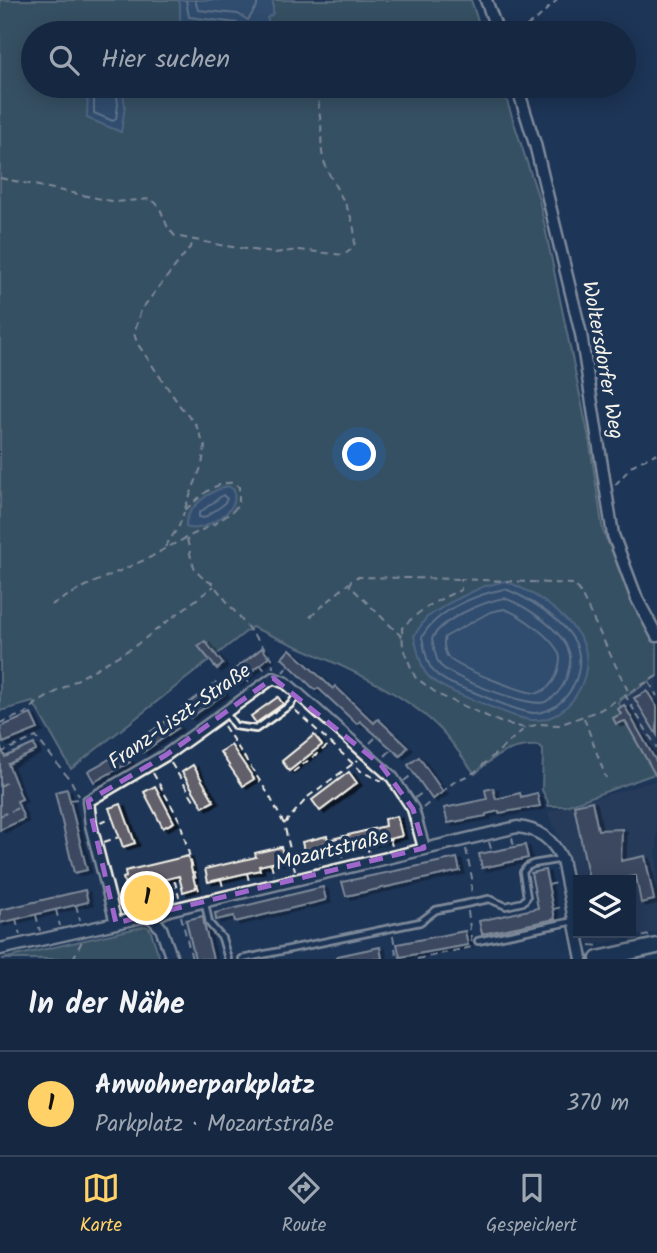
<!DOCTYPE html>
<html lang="de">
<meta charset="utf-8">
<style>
body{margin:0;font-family:Kalam,sans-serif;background:#1f3048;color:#f1f3f6}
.controls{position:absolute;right:21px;bottom:21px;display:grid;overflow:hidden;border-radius:0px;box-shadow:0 4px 18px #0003}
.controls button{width:63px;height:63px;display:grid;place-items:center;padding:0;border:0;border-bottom:2px solid #35445a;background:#162841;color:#f1f3f6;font:35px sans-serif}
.you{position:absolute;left:360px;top:455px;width:24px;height:24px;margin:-18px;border:5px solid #fff;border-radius:50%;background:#1a73e8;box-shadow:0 0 0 10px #1a73e833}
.badge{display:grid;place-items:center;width:46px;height:46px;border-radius:50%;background:#ffd166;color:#111;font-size:23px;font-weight:700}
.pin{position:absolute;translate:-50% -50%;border:4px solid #fff;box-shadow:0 2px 7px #0006}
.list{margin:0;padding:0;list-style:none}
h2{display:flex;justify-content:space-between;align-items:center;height:91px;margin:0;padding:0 28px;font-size:30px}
h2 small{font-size:23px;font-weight:400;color:#9ea6b1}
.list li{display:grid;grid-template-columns:46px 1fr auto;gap:21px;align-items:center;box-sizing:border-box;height:105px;padding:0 28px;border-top:2px solid #35445a}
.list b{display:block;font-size:26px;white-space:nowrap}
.list p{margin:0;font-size:23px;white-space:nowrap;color:#9ea6b1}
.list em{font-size:23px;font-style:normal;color:#9ea6b1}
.icon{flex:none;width:38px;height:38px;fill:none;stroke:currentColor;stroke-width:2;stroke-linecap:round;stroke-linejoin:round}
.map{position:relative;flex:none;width:657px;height:959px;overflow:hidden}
.search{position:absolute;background:#162841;box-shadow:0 4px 18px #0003;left:21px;right:21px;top:21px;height:77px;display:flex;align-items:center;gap:18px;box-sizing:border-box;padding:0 24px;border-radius:38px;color:#9ea6b1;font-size:26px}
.sheet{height:196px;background:#162841}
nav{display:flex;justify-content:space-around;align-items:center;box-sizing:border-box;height:98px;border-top:2px solid #35445a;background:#162841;font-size:19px;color:#9ea6b1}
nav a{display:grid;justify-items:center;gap:4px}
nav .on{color:#ffd166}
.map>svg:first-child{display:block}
.built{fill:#31425d}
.green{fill:#547271;stroke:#a4b2ac;stroke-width:2}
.water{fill:#466a8d;stroke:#8ca0b1;stroke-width:2}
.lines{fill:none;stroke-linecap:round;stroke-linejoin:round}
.shore{stroke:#aebbc4;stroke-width:2}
.building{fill:#605f6a;stroke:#f4f1e8;stroke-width:2;filter:url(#shadow)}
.lane-casing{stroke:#f4f1e8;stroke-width:10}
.street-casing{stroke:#f4f1e8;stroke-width:15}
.secondary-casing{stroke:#f4f1e8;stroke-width:19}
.path{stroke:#f4f1e8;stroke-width:2;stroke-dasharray:7 5;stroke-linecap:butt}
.lane{stroke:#1d3557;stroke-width:4.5}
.street{stroke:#1d3557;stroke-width:10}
.secondary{stroke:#1d3557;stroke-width:14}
.marked{fill:none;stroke:#9f67cb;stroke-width:5;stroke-dasharray:14 9;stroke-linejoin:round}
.labels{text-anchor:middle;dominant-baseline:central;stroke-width:7;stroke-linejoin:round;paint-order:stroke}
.street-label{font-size:21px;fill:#f4f1e8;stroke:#1d3557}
</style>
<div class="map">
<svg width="657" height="959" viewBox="0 0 657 959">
<defs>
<filter id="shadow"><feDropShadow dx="4.5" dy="2.5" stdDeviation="0" flood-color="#0009"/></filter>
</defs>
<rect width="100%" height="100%" fill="#1d3557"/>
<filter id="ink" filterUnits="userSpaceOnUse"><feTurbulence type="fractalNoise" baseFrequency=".0143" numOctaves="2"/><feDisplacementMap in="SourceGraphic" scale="14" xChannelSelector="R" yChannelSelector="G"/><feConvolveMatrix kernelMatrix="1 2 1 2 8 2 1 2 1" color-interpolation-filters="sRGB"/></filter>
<g filter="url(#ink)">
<g class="built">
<polygon points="657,676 657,765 655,766 618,702"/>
<polygon points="657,780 657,932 605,943 590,943 586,940 583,933 631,933 631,880 578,880 578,909 568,856 547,812"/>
</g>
<g class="green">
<path d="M0,0H471L482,33H33V86H502L539,199L589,438L603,531L634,601L657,640V676L618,702L657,769V773L566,806H547L548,802L542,790L543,750L539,746C512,744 493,756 475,774C464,760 454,744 442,731C398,684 310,653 252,627L71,769L33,702L0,711Z"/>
<polygon points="146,926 150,929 160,959 2,959"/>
</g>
<g class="water">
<polygon points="178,0 273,0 273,14 267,18 273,33 256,33 180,22 180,4"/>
<polygon points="88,86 122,86 125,106 121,132 87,118"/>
<path d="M228,486L234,490C234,494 235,499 234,502C229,516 200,533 186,527C184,508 212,490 228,486Z"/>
<path d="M505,581C532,591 561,610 578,634C602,666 572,723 532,720C518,719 494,708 481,703C466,697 433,686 425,672C419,661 417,647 414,636L426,618L449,603L482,587Z"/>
</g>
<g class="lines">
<g class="shore">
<polyline points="186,0 189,17 237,23 241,27 243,33"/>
<polyline points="195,0 198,10 238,14 248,20 257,6 257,0"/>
<polyline points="94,86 94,113 113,121 116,119 118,105 116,86"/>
<polygon points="223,495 227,499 223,505 204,518 199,517 199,513"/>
<path d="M505,589C527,597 562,619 574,640C590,668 568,711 535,713C521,713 492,700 478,694C464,688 440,682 431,668C426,660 424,646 422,637C436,611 476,594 505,589Z"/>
<path d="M504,598C525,605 568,633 570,657C571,664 568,672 566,679C562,689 556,697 545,702C530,708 451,678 440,665C435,659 434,646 432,639C441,619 483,602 504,598Z"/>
<path d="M504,609C520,614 558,641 560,658C560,663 558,669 557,674C553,683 548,690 538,693C528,695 455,667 448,657C444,652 443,642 445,637L490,612Z"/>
</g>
</g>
<g class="building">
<polygon points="205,641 223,664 217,669 198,646"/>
<polygon points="262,648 269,657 237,684 229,674"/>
<polygon points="290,649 333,689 335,686 374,723 378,719 408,747 400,756 360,721 357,724 318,688 315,690 282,658"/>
<polygon points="216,683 224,694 190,718 182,708"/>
<polygon points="647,691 657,707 657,735 634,698"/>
<polygon points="278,697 283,704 256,723 251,716"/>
<polygon points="624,705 657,763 657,778 625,721 616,724 613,718 621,714 618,709"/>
<polygon points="31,714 38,729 3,743 0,727"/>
<polygon points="170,718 178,728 143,752 136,742"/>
<polygon points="314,735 322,745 289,771 282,761"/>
<polygon points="34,744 36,751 8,764 22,799 17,801 24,819 0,830 0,746 5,757"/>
<polygon points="231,745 254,779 243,786 220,752"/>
<polygon points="124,751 130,762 94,782 88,771"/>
<polygon points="419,757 443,792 432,799 408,765"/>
<polygon points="193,765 214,801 203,807 182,772"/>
<polygon points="349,772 357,783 320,811 312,800"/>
<polygon points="155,786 174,822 163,828 144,792"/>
<polygon points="493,788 496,799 520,793 521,797 537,793 540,806 499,813 499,811 486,814 486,816 448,823 444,808 487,799 485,790"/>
<polygon points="67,789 87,870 74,873 55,792"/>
<polygon points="592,801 598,830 622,829 621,861 645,856 654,900 641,903 636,876 614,880 589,880 574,805"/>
<polygon points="121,804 135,843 123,847 109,808"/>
<polygon points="397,816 402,836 331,853 330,849 305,855 302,842 327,836 328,840 385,826 384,819"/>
<polygon points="525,845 528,858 482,868 479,854"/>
<polygon points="281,847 285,860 259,866 260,870 208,882 205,869 256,857 255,853"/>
<polygon points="188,856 196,888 183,892 179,876 126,889 123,878 126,877 125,871"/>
<polygon points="457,858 460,871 346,896 342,882"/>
<polygon points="545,870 555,919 482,934 479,921 538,908 531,873"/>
<polygon points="323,887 326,900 235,922 234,916 216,920 215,913"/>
<polygon points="85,890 88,902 0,923 0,910"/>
<polygon points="203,916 204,924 213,959 195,959 186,920"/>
<polygon points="465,931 468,945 400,957 397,944"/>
<polygon points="380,947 382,959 337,959 337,956"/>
</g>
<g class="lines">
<defs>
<g id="lane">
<polyline points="226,713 235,726 256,729 290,705 297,695"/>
<polyline points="205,903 209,923 222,938 228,959"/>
<polyline points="478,941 574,921"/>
<polyline points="242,959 420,922 436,910 489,899 506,906 523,902 527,897 523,872 527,867 533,864 562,859"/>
</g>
<g id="street">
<polyline points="486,0 498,33"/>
<polyline points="517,86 535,144 581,334 613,535 637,599 657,636"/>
<polyline points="152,918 161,928 172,959"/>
<polyline points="116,923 91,825 88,801 166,755 273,678 286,683 392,777 413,809 424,848"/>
<path d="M0,949L147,916L152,918L169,910L517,827C539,829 552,839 562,859L582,959"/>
</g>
<polyline id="secondary" points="598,959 657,946"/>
</defs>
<use href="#lane" class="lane-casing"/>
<use href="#street" class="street-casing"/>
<use href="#secondary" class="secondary-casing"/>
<g class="path">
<polyline points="516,33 537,19 557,0"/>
<path d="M0,178L116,202L151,199L159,206L168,228L175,236L225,246L274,253L299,250L344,255L354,247C359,213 334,192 324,161C320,149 322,136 321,123C319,110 316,97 323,86"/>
<polyline points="615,485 633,465 657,453"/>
<path d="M187,539C192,560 191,574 212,583L272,658L273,668"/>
<polyline points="165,547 179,526 184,512"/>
<path d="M51,605L86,586L151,557L164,549L218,522L234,510L239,503V487L235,483C215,480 198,499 184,511L202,465L205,447L196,425L180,406L137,343L134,333L141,310L195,241"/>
<polyline points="310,617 349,583"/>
<polyline points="402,637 350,586 351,580 357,577 460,579"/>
<polyline points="260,664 266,672"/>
<polyline points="283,672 289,665"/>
<polyline points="657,676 625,695 657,748"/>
<polyline points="245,677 250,684"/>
<polyline points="649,682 657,696"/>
<path d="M625,695L600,710L559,725L539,724L525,728L500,722L439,695L415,677L403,648L402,628C419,610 438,599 461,590V579L574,584L580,592L629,693"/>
<polyline points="295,710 362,772 382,781"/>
<polyline points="584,718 606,778"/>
<polyline points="0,723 26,713 37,703 135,646 214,586"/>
<polyline points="224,726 269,795 284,824 295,870"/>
<polyline points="370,743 377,736"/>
<polyline points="0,753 36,737 71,781 79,796"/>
<polyline points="385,756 392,749"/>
<polyline points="171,763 194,800 198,799"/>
<polyline points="293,772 330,744"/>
<polyline points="153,773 180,821 200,894"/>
<polyline points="404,781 414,773"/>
<polyline points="0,786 10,781"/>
<polyline points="415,798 426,790"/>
<polyline points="70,800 78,799"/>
<polyline points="423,808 454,782 475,772 525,728"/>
<polyline points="0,816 18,808"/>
<polyline points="100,822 112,818"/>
<polyline points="284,824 309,796 358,760"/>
<polyline points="512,838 514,847"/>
<polyline points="390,839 392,846"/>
<polyline points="104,842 119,837"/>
<polyline points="489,842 492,852"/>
<polyline points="367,845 369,854"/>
<polyline points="466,849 472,878 471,895"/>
<polyline points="342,851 343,858"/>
<polyline points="317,852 320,864"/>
<polyline points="271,863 274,875"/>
<polyline points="247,873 249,881"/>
<polyline points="221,879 223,887"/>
<polyline points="548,885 557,883"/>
<polyline points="127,903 125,893 175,882 179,897"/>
<polyline points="76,905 80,920"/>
<polyline points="553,909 563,907"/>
<polyline points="56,910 60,926"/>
<polyline points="468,911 472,947"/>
<polyline points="36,915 40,931"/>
<polyline points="181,916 192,959"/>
<polyline points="16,919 20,935"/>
<polyline points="393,936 397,959"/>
<polyline points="631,939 649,935"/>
<polyline points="590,945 601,946"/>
<polyline points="73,959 82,941"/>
<polyline points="417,959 472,947"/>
</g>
<use href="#lane" class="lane"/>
<use href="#street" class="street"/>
<use href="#secondary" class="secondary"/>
</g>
</g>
<path d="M0 0H657V959H0ZM273,678L381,765L413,809L424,848L116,923L88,801L166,755Z" fill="#1d3557" fill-opacity=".55" fill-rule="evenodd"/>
<path class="marked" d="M273,678L381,765L413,809L424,848L116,923L88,801L166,755Z"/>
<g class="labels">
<g class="street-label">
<text transform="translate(602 360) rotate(80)">Woltersdorfer Weg</text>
<text transform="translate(180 717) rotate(-35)">Franz-Liszt-Straße</text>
<text transform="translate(332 851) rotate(-14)">Mozartstraße</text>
</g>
</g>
</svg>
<div class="controls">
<button><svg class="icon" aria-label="layers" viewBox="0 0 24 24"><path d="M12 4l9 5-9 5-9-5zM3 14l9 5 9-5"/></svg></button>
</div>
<div class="you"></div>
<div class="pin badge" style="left:147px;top:898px">1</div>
<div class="search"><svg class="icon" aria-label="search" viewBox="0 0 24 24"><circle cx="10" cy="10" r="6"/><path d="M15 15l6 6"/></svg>Hier suchen</div>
</div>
<section class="sheet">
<h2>In der Nähe<small></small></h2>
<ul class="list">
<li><span class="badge">1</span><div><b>Anwohnerparkplatz</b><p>Parkplatz · Mozartstraße</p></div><em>370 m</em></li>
</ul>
</section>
<nav>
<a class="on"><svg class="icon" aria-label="map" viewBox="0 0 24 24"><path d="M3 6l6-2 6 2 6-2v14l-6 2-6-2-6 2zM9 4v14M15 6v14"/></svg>Karte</a>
<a><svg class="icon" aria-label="directions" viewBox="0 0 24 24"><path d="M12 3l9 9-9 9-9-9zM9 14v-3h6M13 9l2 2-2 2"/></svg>Route</a>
<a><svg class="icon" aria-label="saved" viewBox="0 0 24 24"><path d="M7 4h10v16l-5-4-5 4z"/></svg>Gespeichert</a>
</nav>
